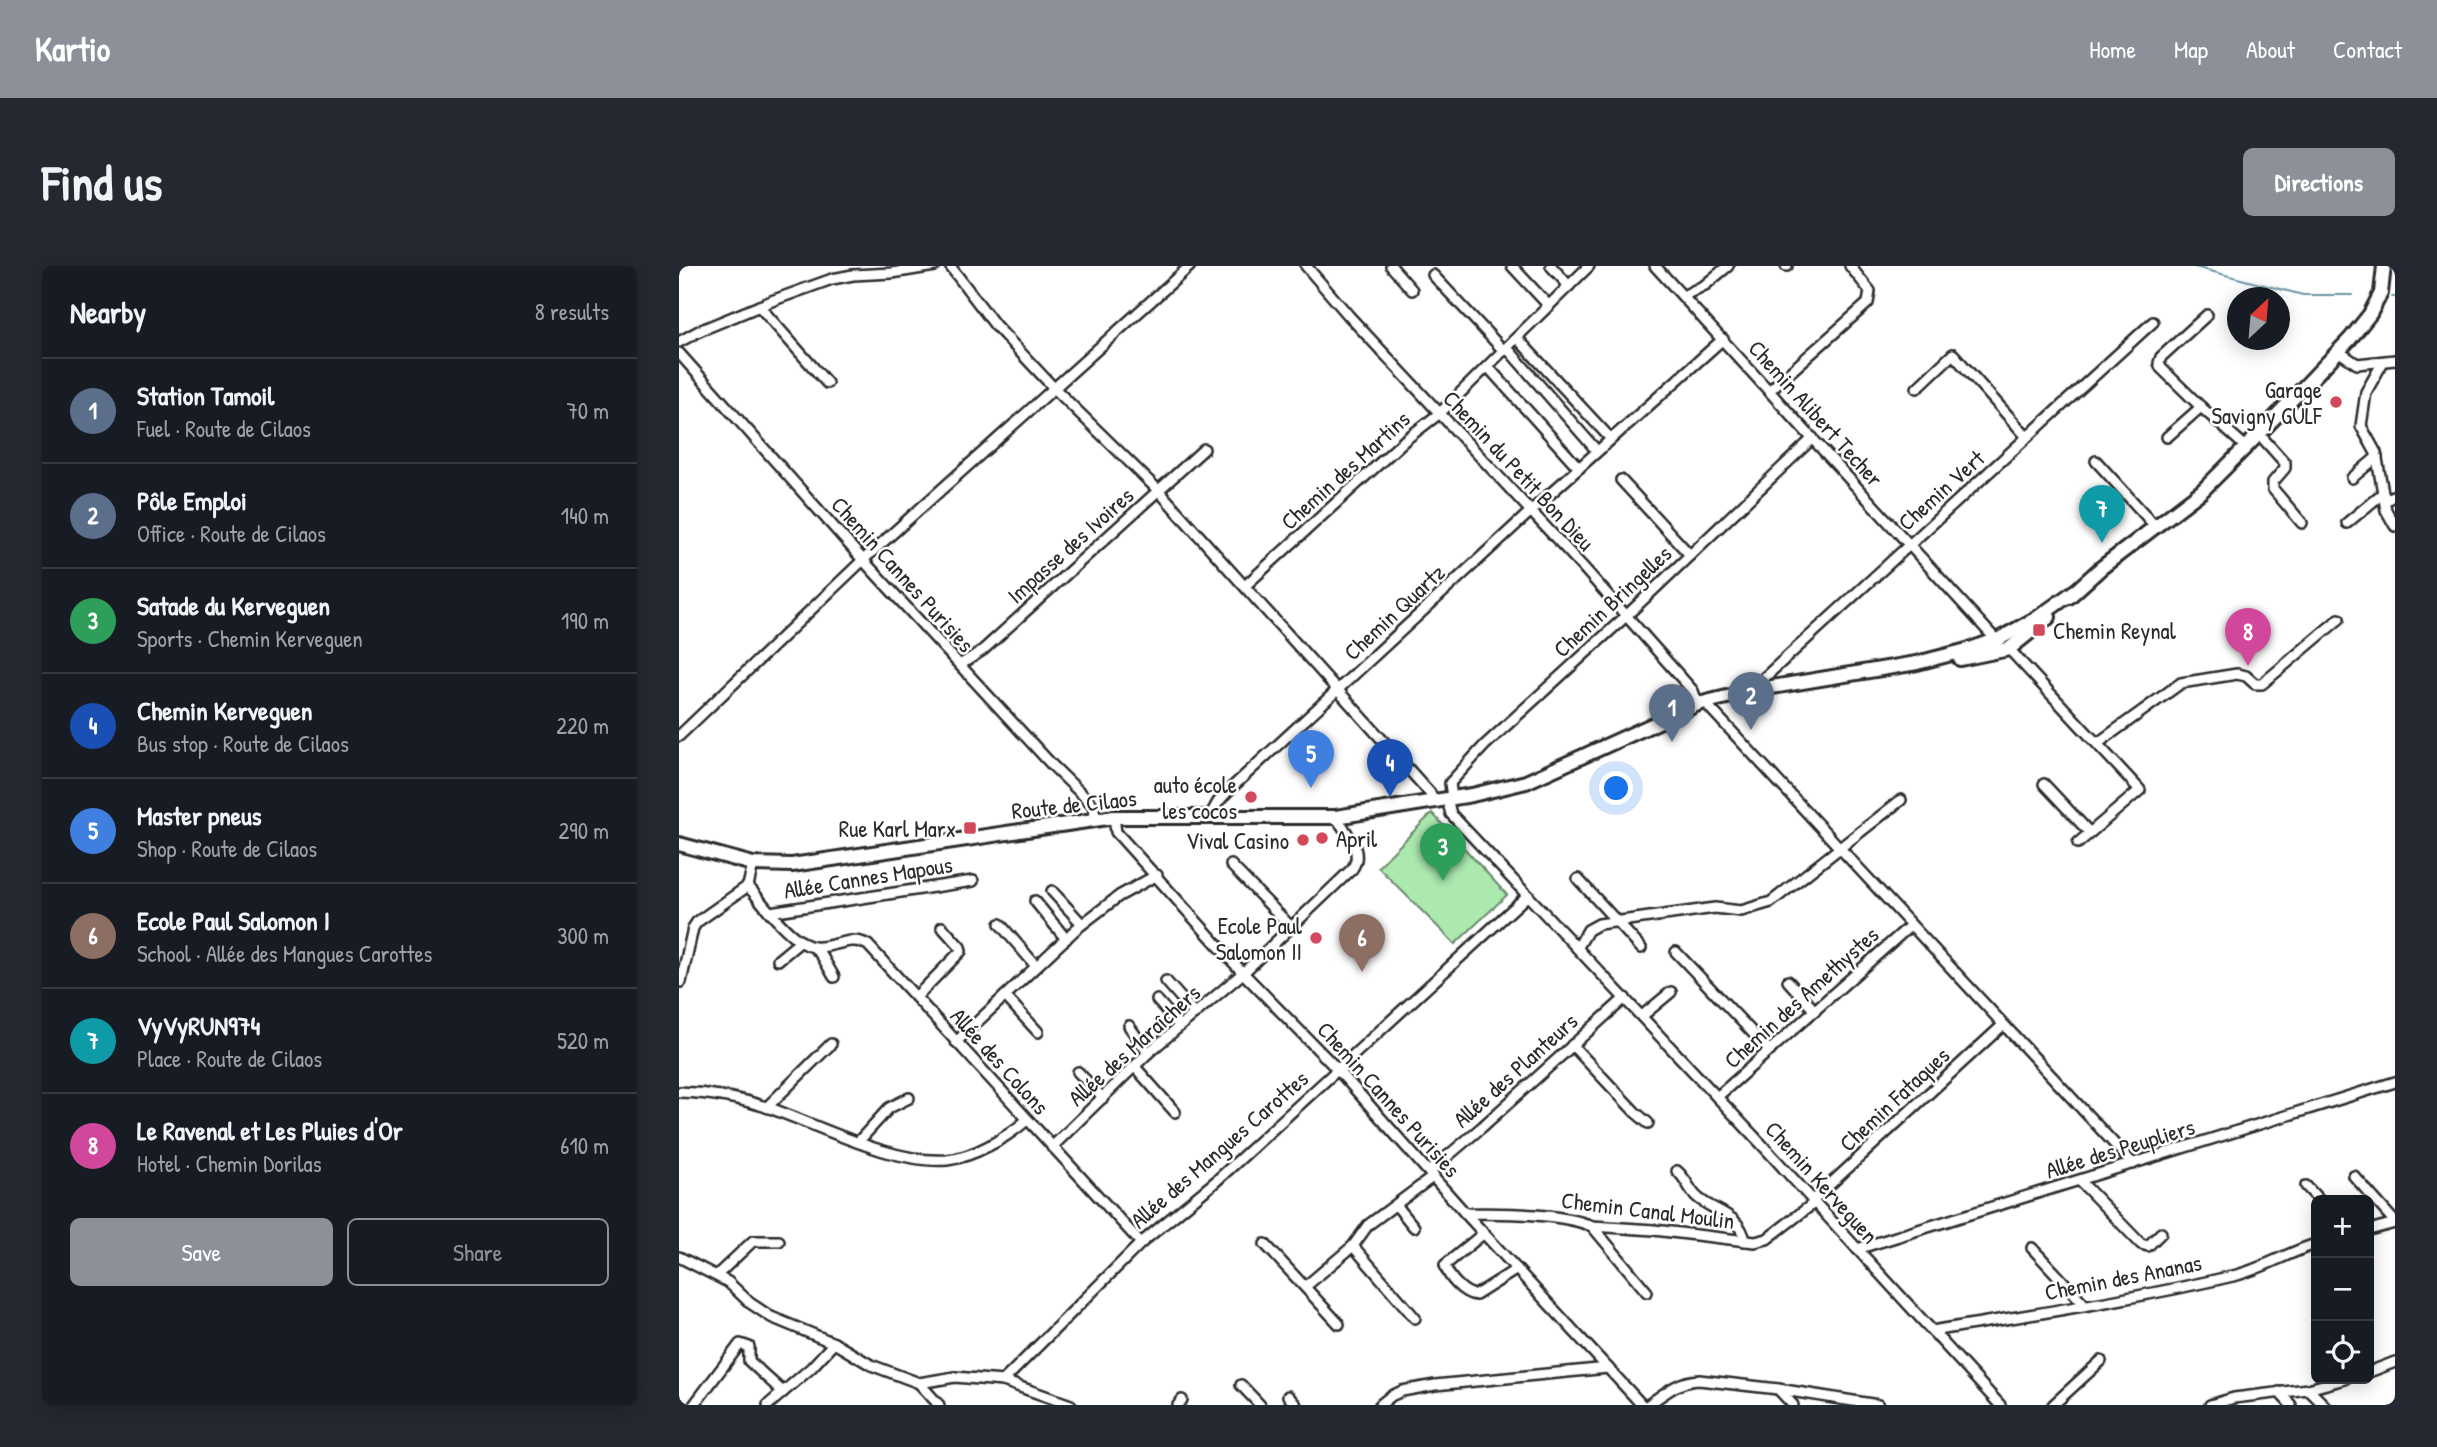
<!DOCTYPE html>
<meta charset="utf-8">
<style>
body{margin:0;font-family:"Patrick Hand",sans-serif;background:#242831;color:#f1f3f6}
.controls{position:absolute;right:21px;bottom:21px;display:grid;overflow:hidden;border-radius:10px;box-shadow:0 4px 18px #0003}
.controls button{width:63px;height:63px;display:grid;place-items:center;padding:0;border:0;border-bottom:2px solid #363941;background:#171b24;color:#f1f3f6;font:35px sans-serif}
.compass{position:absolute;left:1548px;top:21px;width:63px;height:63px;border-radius:50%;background:#171b24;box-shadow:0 4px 18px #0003;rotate:26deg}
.you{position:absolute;left:938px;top:523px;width:24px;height:24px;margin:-18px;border:5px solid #fff;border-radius:50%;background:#1a73e8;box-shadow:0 0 0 10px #1a73e833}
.badge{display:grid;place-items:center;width:46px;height:46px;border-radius:50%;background:#8c9099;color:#fff;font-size:23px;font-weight:700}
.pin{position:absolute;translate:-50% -58px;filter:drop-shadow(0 2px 4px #0008)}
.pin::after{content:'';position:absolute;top:37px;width:24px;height:21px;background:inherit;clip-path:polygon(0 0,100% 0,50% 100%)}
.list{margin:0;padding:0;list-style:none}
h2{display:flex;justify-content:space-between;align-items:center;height:91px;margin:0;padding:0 28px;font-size:30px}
h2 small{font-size:23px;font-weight:400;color:#9ea1a6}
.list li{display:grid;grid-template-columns:46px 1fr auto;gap:21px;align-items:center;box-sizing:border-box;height:105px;padding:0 28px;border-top:2px solid #363941}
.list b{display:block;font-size:26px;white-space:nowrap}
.list p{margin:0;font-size:23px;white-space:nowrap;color:#9ea1a6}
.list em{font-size:23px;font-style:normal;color:#9ea1a6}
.actions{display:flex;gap:14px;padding:21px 28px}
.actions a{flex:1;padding:16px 0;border:2px solid #8c9099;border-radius:10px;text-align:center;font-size:24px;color:#8c9099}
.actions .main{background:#8c9099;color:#fff}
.icon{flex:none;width:38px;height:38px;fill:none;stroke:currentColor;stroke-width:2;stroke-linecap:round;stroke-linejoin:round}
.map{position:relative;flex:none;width:1716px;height:1139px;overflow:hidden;border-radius:10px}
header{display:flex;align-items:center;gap:42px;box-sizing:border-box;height:98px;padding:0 35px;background:#8c9099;color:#fff}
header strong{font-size:33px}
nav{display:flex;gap:38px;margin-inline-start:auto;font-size:24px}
.intro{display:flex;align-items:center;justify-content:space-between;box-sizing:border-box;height:168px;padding:0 42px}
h1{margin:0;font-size:49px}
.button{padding:18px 32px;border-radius:10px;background:#8c9099;color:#fff;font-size:24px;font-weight:700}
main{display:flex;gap:42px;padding:0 42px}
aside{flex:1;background:#171b24;border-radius:10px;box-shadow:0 4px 18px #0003}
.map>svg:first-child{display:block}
.green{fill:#abe9af;stroke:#6b8a6d;stroke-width:2}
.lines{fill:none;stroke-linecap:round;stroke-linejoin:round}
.stream{stroke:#6995a3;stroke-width:2}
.minor-casing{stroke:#2b2b2b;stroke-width:14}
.secondary-casing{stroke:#2b2b2b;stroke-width:18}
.minor{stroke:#fff;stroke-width:9}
.secondary{stroke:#fff;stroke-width:12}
.poi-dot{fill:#d1495b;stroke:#fff;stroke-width:2.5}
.labels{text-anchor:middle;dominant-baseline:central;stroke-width:5;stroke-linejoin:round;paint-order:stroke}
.poi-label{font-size:23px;fill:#2b2b2b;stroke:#fff;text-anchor:end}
.street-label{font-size:23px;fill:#2b2b2b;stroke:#fff}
</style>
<header>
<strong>Kartio</strong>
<nav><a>Home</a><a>Map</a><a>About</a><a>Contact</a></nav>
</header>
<div class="intro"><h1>Find us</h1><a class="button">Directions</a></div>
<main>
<aside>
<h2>Nearby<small>8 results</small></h2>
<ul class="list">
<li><span class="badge" style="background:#5c6f8a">1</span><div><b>Station Tamoil</b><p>Fuel · Route de Cilaos</p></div><em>70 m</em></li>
<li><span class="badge" style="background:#5c6f8a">2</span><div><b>Pôle Emploi</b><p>Office · Route de Cilaos</p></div><em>140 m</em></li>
<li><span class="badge" style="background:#2e9e5b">3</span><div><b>Satade du Kerveguen</b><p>Sports · Chemin Kerveguen</p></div><em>190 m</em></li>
<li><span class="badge" style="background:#1a4fb4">4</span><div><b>Chemin Kerveguen</b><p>Bus stop · Route de Cilaos</p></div><em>220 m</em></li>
<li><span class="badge" style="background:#3f7fe0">5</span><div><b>Master pneus</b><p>Shop · Route de Cilaos</p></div><em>290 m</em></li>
<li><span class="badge" style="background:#8d6e63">6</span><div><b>Ecole Paul Salomon I</b><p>School · Allée des Mangues Carottes</p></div><em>300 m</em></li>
<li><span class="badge" style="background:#0f9aa8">7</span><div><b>VyVyRUN974</b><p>Place · Route de Cilaos</p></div><em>520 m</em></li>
<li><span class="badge" style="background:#d1479c">8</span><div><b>Le Ravenal et Les Pluies d'Or</b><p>Hotel · Chemin Dorilas</p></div><em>610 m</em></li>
</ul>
<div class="actions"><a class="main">Save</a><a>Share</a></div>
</aside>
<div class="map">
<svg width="1716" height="1139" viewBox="0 0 1716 1139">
<rect width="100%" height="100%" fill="#fff"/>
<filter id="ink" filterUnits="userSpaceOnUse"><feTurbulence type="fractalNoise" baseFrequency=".0143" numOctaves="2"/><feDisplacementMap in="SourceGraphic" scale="14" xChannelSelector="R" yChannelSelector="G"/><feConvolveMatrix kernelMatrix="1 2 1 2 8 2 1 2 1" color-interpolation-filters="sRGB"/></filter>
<g filter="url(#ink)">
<polygon class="green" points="753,547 828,629 776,678 699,601"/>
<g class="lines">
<g class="stream">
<polyline points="1512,0 1624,29 1674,29"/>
<polyline points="1713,31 1716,31"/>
</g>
<defs>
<g id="minor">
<polyline points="271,0 316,59 374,121 479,224 751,527 754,535"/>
<polyline points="627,0 670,50 904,301 1014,425 1019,438"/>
<polyline points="712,0 733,24"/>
<polyline points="833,0 870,40"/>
<polyline points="872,0 890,20"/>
<polyline points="976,0 1319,376"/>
<polyline points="1107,0 1108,0"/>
<polyline points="754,9 825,85"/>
<polyline points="1004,30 1026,19 1049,0"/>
<polyline points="80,40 148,117"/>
<polyline points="1528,49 1482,91 1480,97 1482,102 1522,141 1567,181"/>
<polyline points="838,72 932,173"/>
<polyline points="0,76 20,65 95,34 153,13 174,9 213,7 256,0"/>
<polyline points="828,82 918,185"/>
<polyline points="1659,85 1678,98 1716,94"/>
<polyline points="0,87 184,294 373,499 414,539 417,553"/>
<polyline points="1704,96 1687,126 1682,160 1697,187 1707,244 1716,260"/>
<polyline points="809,101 900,202"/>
<polyline points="1238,122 1274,88 1348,171"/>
<polyline points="1091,124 1189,37 1191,25 1171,0"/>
<polyline points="1580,168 1606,197 1606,202 1594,216 1594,223 1623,257"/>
<polyline points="1488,171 1522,141"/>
<polyline points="1417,195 1477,261"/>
<polyline points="1673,212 1698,191"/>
<polyline points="942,214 1011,289"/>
<polyline points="1706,235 1716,229"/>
<polyline points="1668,257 1704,227"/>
<polyline points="567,319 726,174 761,147 910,0"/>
<polyline points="1330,383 1461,524 1399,577"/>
<polyline points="281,399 304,384 525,183"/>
<polyline points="1081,423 1080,419 1086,411 1474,56"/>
<polyline points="1028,435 1031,442 1454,898"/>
<polyline points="0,470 184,294 511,0"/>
<polyline points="1419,477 1502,417 1558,408 1567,410 1576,418 1583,418 1660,353"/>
<polyline points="1365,518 1411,567"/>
<polyline points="773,532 771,517 806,479 946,351 1134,172"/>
<polyline points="768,533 772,548 1086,882 1321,1139"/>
<polyline points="435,551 437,566 564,707 659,804 786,947 963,1139"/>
<polyline points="530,552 539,536 549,525 852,245 1044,73"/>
<path d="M74,598L69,620C83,636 113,678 135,681C154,683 171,668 189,679L462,977"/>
<polyline points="552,599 612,661"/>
<polyline points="899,613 962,682"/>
<polyline points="373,625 403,658"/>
<polyline points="356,635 387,673"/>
<polyline points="91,646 294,615"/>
<polyline points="321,658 357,700"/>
<polyline points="135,681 143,690 155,711"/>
<polyline points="899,681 909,664 920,658 1036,642 1062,645 1092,636 1222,534"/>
<polyline points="997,686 1091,785"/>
<polyline points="99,694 122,675"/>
<polyline points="487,715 516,748"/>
<polyline points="1109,715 1136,745"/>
<polyline points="2,716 14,662 18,656 69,620"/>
<polyline points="326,730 359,766"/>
<polyline points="237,731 282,685 281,681 263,661"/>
<polyline points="478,734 500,759"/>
<polyline points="963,750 992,726"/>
<polyline points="450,760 469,787"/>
<polyline points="277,776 397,663 440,630 478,609"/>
<polyline points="893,779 956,846 969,857"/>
<polyline points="456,801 496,846"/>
<polyline points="399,806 424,832"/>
<path d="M0,826C38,827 79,836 114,851C157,868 222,898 268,894C295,891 327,872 348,854"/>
<polyline points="1038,831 1232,659"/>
<polyline points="88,841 152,778"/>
<polyline points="179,876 210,842 230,832"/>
<path d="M373,881L469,787L564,707L673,603C686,585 667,567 657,551"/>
<polyline points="751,905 803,861 946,732"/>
<path d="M998,905C1007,912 1010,924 1018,931C1034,946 1061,947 1066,975"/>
<polyline points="1675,910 1716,956"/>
<polyline points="1401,915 1462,978 1469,980 1482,967"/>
<polyline points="1627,920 1640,934"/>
<polyline points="1133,935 1324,759"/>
<polyline points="717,939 735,961"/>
<path d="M786,947C823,948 879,946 913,960L975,964L1076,976L1088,973L1135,937"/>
<polyline points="913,960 968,1026"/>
<polyline points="1690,964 1716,957"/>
<path d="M805,967L766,999C769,1011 784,1028 797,1029L838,1003"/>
<polyline points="586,978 660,1058"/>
<polyline points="674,980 736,1052"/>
<polyline points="1353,982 1406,1039"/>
<polyline points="1178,983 1716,816"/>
<polyline points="0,991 49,1016 71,1037 92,1051 155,1077 192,1099 240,1117 276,1111 324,1115 392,1139"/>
<polyline points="38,1009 74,975 100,975"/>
<polyline points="627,1020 674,980 689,959 755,910"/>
<path d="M1253,1065C1355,1048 1457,1033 1558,1009C1585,1002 1610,986 1637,978"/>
<polyline points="1690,1106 1716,1096"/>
<polyline points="324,1115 462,977 536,916 849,629"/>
<polyline points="240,1117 260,1139"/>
<polyline points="562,1119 581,1139"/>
<polyline points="1099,1123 1114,1139"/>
<polyline points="1629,1123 1645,1139"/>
<polyline points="1600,1126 1612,1139"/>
<polyline points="609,1130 617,1139"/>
<polyline points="15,1139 61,1078 70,1081 70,1095 104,1126"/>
<polyline points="89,1139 132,1102 155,1077"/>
<polyline points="499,1139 503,1134"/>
<polyline points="701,1139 712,1130 723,1125 756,1119 929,1102"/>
<path d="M969,1139C986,1127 999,1115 1020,1114L1099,1123L1199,1139"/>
<polyline points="1374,1139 1422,1095"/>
<polyline points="1531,1139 1555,1132 1629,1123 1666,1113"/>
</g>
<g id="secondary">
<polyline points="1390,331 1422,302 1523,225 1580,168 1671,73 1691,48 1702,27 1705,0"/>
<polyline points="1281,393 1330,383 1370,351"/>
<polyline points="0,578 74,598 113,599 435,551 657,551 793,529 847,516 1019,438 1081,423 1238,397 1288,384 1320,373 1358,352 1396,325"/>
</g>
</defs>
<use href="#minor" class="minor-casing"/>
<use href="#secondary" class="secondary-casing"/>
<use href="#minor" class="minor"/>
<use href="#secondary" class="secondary"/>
</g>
</g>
<g class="poi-dot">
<circle cx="1657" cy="136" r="7"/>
<rect x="1353" y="357" width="14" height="14" rx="3.5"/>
<circle cx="572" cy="531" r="7"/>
<rect x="284" y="555" width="14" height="14" rx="3.5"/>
<circle cx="643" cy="572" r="7"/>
<circle cx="624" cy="574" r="7"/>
<circle cx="637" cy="672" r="7"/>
</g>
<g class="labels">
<g class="poi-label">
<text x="1643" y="123">Garage<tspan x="1643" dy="26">Savigny GULF</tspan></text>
<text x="1374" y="364" text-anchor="start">Chemin Reynal</text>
<text x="558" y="518">auto école<tspan x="558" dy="26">les cocos</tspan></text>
<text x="277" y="562">Rue Karl Marx</text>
<text x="657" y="572" text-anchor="start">April</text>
<text x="610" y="574">Vival Casino</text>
<text x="623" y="659">Ecole Paul<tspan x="623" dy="26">Salomon II</tspan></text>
</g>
<g class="street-label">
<text transform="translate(1137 147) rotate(48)">Chemin Alibert Techer</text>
<text transform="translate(666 204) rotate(-42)">Chemin des Martins</text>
<text transform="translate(840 204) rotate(47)">Chemin du Petit Bon Dieu</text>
<text transform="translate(1262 224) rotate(-42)">Chemin Vert</text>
<text transform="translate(391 279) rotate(-42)">Impasse des Ivoires</text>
<text transform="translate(224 308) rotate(48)">Chemin Cannes Purisies</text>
<text transform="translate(933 335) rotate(-43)">Chemin Bringelles</text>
<text transform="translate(715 346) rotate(-43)">Chemin Quartz</text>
<text transform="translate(395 538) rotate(-6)">Route de Cilaos</text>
<text transform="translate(189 611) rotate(-9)">Allée Cannes Mapous</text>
<text transform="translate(1122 731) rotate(-42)">Chemin des Amethystes</text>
<text transform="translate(455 779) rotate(-42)">Allée des Maraîchers</text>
<text transform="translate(321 795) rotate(48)">Allée des Colons</text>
<text transform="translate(836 804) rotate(-42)">Allée des Planteurs</text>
<text transform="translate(710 833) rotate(48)">Chemin Cannes Purisies</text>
<text transform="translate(1215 833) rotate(-43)">Chemin Fataques</text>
<text transform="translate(1441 882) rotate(-17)">Allée des Peupliers</text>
<text transform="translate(540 883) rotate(-41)">Allée des Mangues Carottes</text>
<text transform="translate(1143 916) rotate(48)">Chemin Kerveguen</text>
<text transform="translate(969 944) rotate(7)">Chemin Canal Moulin</text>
<text transform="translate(1444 1011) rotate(-11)">Chemin des Ananas</text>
</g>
</g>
</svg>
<div class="controls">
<button>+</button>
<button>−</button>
<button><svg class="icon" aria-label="locate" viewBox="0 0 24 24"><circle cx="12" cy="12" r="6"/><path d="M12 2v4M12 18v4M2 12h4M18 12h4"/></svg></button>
</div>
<svg class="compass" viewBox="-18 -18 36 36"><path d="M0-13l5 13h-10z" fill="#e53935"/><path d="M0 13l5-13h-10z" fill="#9ea1a6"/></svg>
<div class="you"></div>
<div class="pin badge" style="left:993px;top:476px;background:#5c6f8a">1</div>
<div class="pin badge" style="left:1072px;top:464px;background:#5c6f8a">2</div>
<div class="pin badge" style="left:764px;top:615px;background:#2e9e5b">3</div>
<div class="pin badge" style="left:711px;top:531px;background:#1a4fb4">4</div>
<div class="pin badge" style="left:632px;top:522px;background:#3f7fe0">5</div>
<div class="pin badge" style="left:683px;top:706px;background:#8d6e63">6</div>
<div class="pin badge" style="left:1423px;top:277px;background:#0f9aa8">7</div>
<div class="pin badge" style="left:1569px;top:400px;background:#d1479c">8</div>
</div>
</main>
